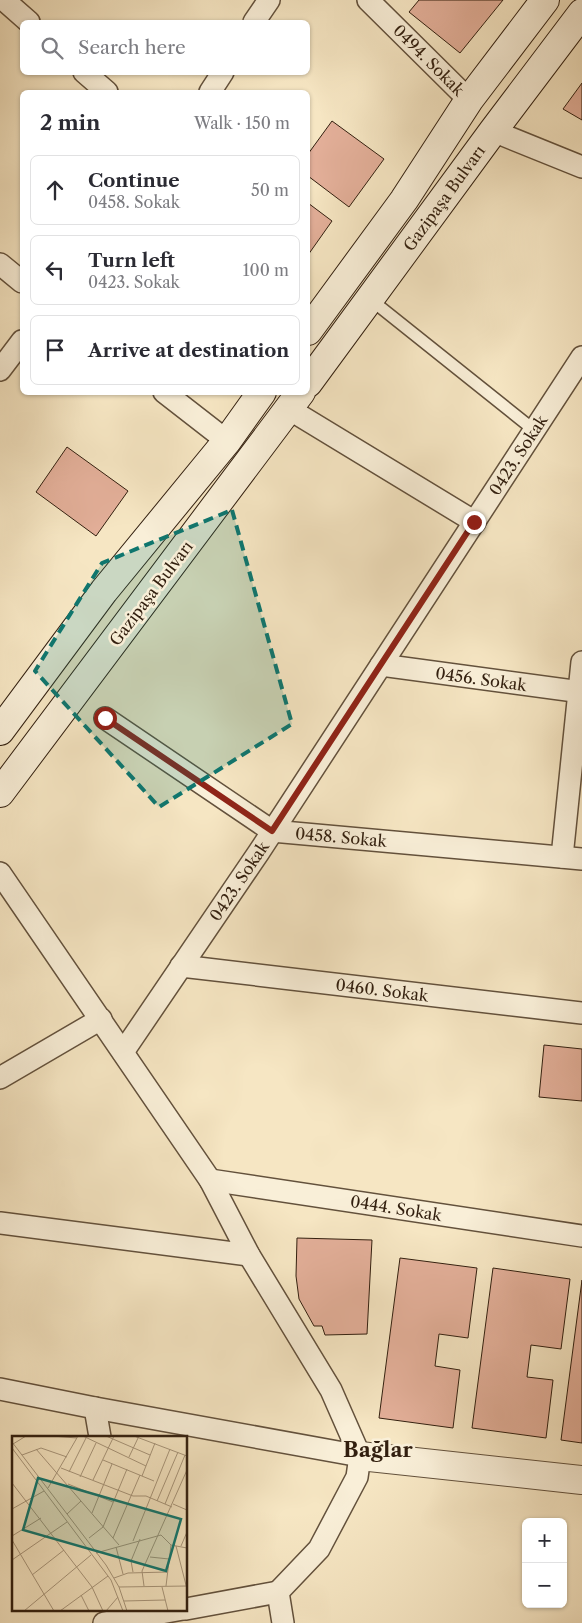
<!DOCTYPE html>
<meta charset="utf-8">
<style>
body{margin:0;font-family:"Libre Caslon Text",serif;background:#f7f7f7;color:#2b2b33}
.controls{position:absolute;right:15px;bottom:15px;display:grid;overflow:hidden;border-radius:8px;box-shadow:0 1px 4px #0004}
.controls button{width:45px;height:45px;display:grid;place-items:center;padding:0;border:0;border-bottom:1px solid #e1e1e2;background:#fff;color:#2b2b33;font:25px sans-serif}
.stop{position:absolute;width:15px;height:15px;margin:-11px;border:4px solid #8f2418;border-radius:50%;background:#fff}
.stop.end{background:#8f2418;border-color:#fff;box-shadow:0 1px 5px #0008}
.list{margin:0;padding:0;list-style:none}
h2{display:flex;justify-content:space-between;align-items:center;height:65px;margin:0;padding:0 20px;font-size:21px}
h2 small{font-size:16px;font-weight:400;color:#7c7c81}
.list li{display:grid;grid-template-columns:32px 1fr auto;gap:15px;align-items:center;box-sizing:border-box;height:70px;margin:0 10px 10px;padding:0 10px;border:1px solid #e1e1e2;border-radius:8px}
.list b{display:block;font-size:19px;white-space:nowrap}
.list p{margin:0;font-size:16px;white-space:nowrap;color:#7c7c81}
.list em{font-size:16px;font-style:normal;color:#7c7c81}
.icon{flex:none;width:28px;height:28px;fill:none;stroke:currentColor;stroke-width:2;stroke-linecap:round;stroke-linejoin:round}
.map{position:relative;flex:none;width:582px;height:1623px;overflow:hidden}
.search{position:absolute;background:#fff;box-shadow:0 1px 4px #0004;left:20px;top:20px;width:290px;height:55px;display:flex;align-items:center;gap:12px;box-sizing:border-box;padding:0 18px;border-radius:8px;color:#7c7c81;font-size:19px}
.panel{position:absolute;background:#fff;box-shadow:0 1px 4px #0004;left:20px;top:90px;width:290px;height:305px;border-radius:8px}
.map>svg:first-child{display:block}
.building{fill:#e3af99;stroke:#321f0f}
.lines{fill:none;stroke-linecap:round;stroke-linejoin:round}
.service-casing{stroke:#63513c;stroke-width:14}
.minor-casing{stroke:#63513c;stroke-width:24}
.tertiary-casing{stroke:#63513c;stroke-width:30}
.secondary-casing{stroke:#321f0f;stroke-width:30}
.service{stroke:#f9efd8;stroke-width:11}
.minor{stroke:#f9efd8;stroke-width:21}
.tertiary{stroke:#f9efd8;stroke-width:28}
.secondary{stroke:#f9efd8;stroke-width:28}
.route{stroke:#8f2418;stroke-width:6}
.marked{fill:#0f766e;fill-opacity:0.2;stroke:#0f766e;stroke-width:4;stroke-dasharray:10 6;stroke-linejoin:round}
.labels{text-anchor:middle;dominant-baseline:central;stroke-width:5;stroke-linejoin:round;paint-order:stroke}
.street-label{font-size:16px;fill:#321f0f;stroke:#f9efd8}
.district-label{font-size:21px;font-weight:bold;fill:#321f0f;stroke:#f9efd8}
.inset-road{fill:none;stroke:#a8967b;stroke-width:1}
.view{fill:#0f766e;fill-opacity:0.15;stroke:#0f766e;stroke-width:2.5}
.inset-edge{fill:none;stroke:#321f0f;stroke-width:2.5}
</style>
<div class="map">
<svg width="582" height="1623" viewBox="0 0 582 1623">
<rect width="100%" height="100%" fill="#f6e6c3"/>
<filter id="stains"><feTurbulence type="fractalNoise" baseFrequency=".004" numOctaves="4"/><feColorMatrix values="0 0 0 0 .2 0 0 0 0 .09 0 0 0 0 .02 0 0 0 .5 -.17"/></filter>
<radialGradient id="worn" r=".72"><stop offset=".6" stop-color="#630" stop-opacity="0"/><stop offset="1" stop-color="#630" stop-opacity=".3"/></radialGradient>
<g class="building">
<polygon points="419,0 503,0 460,53 409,12"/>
<polygon points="582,83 582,120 563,109"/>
<polygon points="332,121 384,159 349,207 308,176 308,154"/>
<polygon points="308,203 332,221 308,255"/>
<polygon points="67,447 128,491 96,536 36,492"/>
<polygon points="544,1045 582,1049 582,1101 539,1097"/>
<polygon points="297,1238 372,1240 367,1334 325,1335 322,1326 314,1326 299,1299 296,1276"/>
<polygon points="400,1258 477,1268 468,1338 439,1334 435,1366 460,1370 453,1428 379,1418"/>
<polygon points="493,1268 570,1279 561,1349 531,1345 527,1377 553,1380 546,1438 472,1428"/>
<polygon points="582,1280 582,1443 561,1440"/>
</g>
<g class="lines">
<defs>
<polyline id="service" points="370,299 534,430"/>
<g id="minor">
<polyline points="4,0 29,22"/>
<polyline points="368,0 469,100"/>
<polyline points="254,22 269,0"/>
<polyline points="84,72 107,92"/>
<polyline points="210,92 223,72"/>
<polyline points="493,131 582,167"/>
<polyline points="0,264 22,282"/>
<polyline points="0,370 22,341"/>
<polyline points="164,392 227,441"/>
<polyline points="289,409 475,522"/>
<polyline points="381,665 582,692"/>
<polyline points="105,718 272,831 582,859"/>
<polyline points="562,857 582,662"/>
<polyline points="0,873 210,1180 249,1255 331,1390 360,1456 357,1477 319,1549 278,1592 283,1623"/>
<polyline points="181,966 582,1013"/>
<polyline points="123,1052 259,852 582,357"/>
<polyline points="0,1078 101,1019"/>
<polyline points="210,1180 582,1236"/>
<polyline points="0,1223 249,1255"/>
<polyline points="0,1389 95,1408 360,1456"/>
<polyline points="95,1408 100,1437"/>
<polyline points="186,1609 278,1592"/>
<polyline points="104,1623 183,1609"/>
</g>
<polyline id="tertiary" points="360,1456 582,1480"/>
<g id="secondary">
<polyline points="308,331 404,200 469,100 545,0"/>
<polyline points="308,383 493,131 582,13"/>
<polyline points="0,731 104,591 227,441 262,392"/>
<polyline points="0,793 301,392"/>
</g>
</defs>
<use href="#service" class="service-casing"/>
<use href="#minor" class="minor-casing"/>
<use href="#tertiary" class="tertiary-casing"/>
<use href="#secondary" class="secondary-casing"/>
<use href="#service" class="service"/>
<use href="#minor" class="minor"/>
<use href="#tertiary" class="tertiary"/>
<use href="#secondary" class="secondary"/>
</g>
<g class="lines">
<polyline class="route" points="105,718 272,831 474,522"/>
</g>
<path class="marked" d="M232,510L292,724L159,807L35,671L102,563Z"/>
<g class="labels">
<g class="street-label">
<text transform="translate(429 60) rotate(45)">0494. Sokak</text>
<text transform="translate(444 198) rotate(-54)">Gazipaşa Bulvarı</text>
<text transform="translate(518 455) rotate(-57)">0423. Sokak</text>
<text transform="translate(151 593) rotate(-53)">Gazipaşa Bulvarı</text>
<text transform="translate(481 679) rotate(8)">0456. Sokak</text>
<text transform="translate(341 837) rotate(5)">0458. Sokak</text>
<text transform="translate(239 881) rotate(-56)">0423. Sokak</text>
<text transform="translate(382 990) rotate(7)">0460. Sokak</text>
<text transform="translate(396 1208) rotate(9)">0444. Sokak</text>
</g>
<g class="district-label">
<text x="378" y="1449">Bağlar</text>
</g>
</g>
<g transform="translate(12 1436)">
<rect width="175" height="175" fill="#f6e6c3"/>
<path class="inset-road" d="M40,0L65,2M71,0L134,30M94,0L138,19M122,0L175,20M0,6L94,129L107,151L115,175M1,8L14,0M0,12L99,144L111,175M24,13L107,109M10,19L29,12L55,21M117,21L127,0M91,24L142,45M49,32L121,60H134L160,71M57,36L74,2M130,40L143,7M68,41L84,7M81,44L102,0M0,47L80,151L91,175M56,48L101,66M36,52L66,0M145,65L166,16M153,68L173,19M161,68L175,74M0,73L32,55M80,77L100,28M55,78L69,65M0,100L29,82M77,102L91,91L115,33M101,102L128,39M0,104L42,175M121,105L158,13M164,110L175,153M169,110L175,96M104,111L111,138M84,117L149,99L159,109L175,112M138,121L157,123M0,124L55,86M121,136L119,125L128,103M20,139L52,114M102,142L116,137L156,136M132,150L130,135L175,34M154,150L159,109M107,151L175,150M150,151L156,175M69,159L77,175M112,165L153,164M12,175L79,119M48,175L96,140M94,175L106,161"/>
<path class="view" d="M26,42L169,83L154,135L11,94Z"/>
<rect width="175" height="175" class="inset-edge"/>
</g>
<rect width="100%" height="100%" filter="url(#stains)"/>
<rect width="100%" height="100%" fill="url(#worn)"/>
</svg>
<div class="controls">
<button>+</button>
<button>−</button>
</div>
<div class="stop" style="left:105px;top:718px"></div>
<div class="stop end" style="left:474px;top:522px"></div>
<div class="search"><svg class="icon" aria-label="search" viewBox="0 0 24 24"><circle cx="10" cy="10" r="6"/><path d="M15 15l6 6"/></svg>Search here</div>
<section class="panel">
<h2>2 min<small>Walk · 150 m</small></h2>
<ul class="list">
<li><svg class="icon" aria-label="ahead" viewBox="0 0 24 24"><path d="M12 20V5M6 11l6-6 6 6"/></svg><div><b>Continue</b><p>0458. Sokak</p></div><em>50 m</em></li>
<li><svg class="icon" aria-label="left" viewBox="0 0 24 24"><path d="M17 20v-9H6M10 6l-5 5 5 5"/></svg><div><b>Turn left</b><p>0423. Sokak</p></div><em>100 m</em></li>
<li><svg class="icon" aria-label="arrive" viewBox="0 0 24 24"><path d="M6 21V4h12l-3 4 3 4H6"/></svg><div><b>Arrive at destination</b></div></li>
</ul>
</section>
</div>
